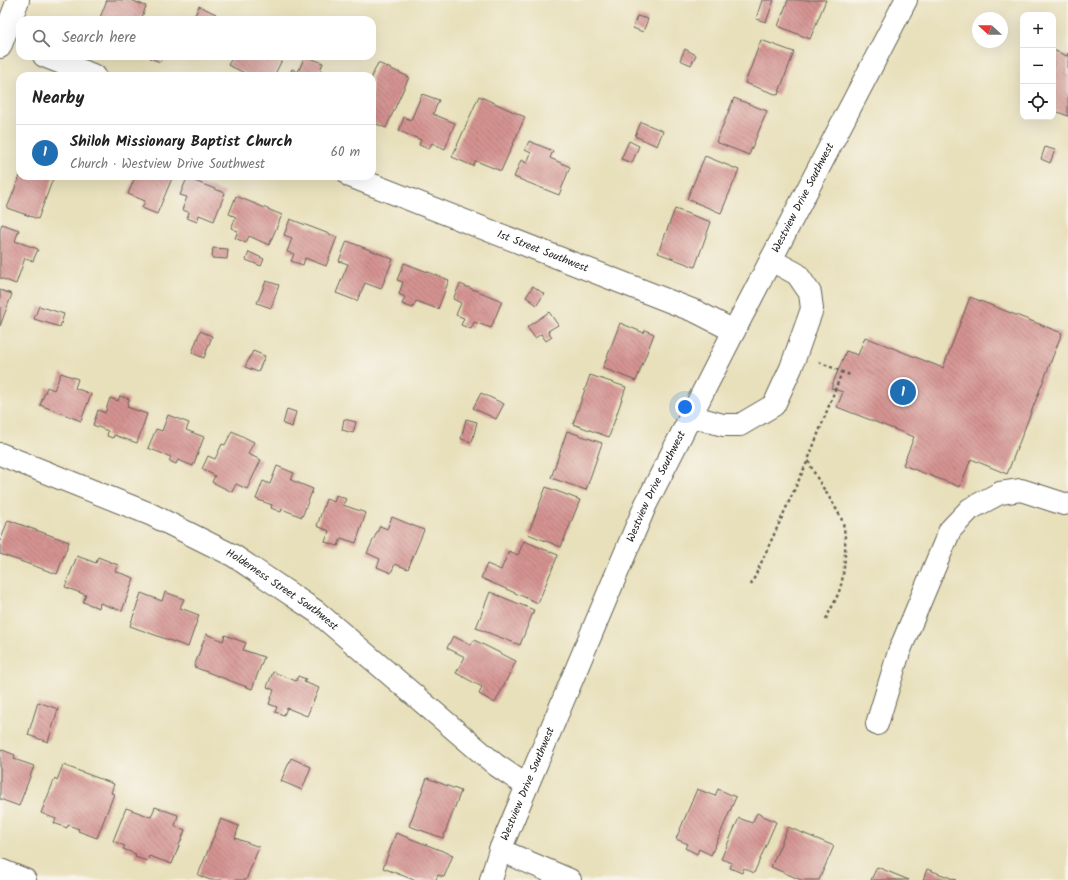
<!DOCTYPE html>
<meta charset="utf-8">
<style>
body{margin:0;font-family:Kalam,sans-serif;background:#f6f6f6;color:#222}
.controls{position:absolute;right:12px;top:12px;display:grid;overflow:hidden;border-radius:8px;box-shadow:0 4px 16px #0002}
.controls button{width:36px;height:36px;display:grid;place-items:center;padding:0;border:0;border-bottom:1px solid #e0e0e0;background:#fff;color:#222;font:20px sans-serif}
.compass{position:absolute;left:972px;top:12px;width:36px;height:36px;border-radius:50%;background:#fff;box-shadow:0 4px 16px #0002;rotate:291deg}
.you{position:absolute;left:685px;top:407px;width:14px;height:14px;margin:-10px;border:3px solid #fff;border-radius:50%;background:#1a73e8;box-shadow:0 0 0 6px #1a73e833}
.badge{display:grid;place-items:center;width:26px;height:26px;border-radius:50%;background:#1f6fb2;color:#fff;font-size:13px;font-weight:700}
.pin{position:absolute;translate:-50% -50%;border:2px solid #fff;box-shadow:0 1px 4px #0006}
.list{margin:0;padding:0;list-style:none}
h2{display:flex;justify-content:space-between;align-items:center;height:52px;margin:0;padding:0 16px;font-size:17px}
h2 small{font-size:13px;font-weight:400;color:#767676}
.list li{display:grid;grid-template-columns:26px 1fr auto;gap:12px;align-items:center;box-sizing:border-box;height:56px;padding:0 16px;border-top:1px solid #e0e0e0}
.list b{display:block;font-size:15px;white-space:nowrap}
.list p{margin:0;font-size:13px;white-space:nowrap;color:#767676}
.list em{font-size:13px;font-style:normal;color:#767676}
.icon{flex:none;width:22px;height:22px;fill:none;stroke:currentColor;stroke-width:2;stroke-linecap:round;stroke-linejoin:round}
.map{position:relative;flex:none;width:1068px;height:880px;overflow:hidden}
.search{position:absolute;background:#fff;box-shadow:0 4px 16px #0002;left:16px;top:16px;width:360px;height:44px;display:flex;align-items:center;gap:10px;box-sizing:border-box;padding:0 14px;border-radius:12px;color:#767676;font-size:15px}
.panel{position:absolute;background:#fff;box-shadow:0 4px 16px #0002;left:16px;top:72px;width:360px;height:108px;border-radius:12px}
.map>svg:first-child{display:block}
.building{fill:url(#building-back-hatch)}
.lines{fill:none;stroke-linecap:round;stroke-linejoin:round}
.minor-casing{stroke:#636154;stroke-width:24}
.path{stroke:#636154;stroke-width:2.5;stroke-dasharray:3 3;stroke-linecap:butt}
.minor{stroke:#fff;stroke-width:22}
.labels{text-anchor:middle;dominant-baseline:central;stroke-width:3;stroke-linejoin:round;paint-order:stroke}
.street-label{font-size:11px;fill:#1c1c1c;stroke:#f7f3e8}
</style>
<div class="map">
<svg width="1068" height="880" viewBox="0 0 1068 880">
<defs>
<pattern id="building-back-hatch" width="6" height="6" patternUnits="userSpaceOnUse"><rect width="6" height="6" fill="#d49391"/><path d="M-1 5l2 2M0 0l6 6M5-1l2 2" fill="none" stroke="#ab7776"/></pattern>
</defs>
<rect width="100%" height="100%" fill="#f7f3e8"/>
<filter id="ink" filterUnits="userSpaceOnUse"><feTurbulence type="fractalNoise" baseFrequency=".025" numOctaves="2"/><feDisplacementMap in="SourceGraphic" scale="8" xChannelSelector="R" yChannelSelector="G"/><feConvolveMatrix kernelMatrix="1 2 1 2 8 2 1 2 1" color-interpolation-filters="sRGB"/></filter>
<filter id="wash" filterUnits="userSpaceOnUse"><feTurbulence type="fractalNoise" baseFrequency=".012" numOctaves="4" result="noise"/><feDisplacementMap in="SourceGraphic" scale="16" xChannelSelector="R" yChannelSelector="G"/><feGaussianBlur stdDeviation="0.9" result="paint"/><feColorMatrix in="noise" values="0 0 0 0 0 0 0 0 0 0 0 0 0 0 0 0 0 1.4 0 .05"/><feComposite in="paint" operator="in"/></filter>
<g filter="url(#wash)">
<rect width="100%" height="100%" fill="#e8e0bb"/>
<g id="blocks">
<g class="building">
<polygon points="107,0 131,0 146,6 141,20 99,20"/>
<polygon points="762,0 774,0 766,22 756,19"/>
<polygon points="788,0 826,0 810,39 778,26"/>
<polygon points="199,6 216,14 213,20 193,20"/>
<polygon points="637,16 648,19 643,32 633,28"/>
<polygon points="761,40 794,52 778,95 745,83"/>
<polygon points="685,49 696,55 691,65 680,60"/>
<polygon points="1053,50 1067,56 1068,53 1068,116 1053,110"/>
<polygon points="151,56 163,56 160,62 150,58"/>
<polygon points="233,56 284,56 274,76 251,76 228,65"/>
<polygon points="305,56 323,63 320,70 334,76 289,76 292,69 298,72"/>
<polygon points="378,63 409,77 386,128 372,122 372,76"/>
<polygon points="422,94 439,100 433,114 455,123 445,149 432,143 429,149 419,145 421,140 399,131 404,117 411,120"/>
<polygon points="479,96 525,117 501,171 476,161 473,166 452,157"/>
<polygon points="734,98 767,111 749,155 716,142"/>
<polygon points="641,122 663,131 657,146 635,136"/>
<polygon points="529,141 553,151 550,158 570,167 559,195 514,177 521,160 527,163 531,153 525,150"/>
<polygon points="629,141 639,146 632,163 621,159"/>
<polygon points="1045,147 1055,150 1050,163 1041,159"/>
<polygon points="705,156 739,170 721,213 687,199"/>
<polygon points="20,176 54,176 38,219 7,208"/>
<polygon points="131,176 173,176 157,214 142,208 145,201 128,194 135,177"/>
<polygon points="187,178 225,193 214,221 199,215 197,222 187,218 189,212 182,210 187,197 180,195"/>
<polygon points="236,196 282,215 269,245 249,236 246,243 235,238 238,231 231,228 236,217 229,214"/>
<polygon points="675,209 711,222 695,267 658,253"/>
<polygon points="290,219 337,237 326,266 305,258 303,265 291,261 294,254 287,252 292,238 284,235"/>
<polygon points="2,224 19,230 15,241 38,249 33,261 25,258 16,284 0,278 0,229"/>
<polygon points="347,241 393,259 381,289 365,283 357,301 336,293 348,264 339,261"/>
<polygon points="213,248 228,249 227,259 212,258"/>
<polygon points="249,252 264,259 261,266 246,260"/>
<polygon points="404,263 449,280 438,309 416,301 413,308 402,304 405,297 399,294 403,282 397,280"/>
<polygon points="266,281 279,285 271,308 257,303"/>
<polygon points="460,284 502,301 491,328 474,322 471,329 461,325 464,318 456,315 461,303 453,299"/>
<polygon points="533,286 544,294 537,305 526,297"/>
<polygon points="0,290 12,294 0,326"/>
<polygon points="970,297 1062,333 1007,474 971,459 960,487 903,465 914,437 837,407 843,392 831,388 846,351 858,355 865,337 943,368"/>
<polygon points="39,306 64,314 60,327 34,319"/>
<polygon points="549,312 558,325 548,331 552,337 546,341 541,334 535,338 527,327"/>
<polygon points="620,323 644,333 645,330 654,334 636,381 603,368"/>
<polygon points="200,331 212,336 204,358 192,353"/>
<polygon points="253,351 265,356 258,372 245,367"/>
<polygon points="61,373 78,379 75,388 91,394 81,421 40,405 47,387 54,390"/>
<polygon points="590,375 626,387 609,437 573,424"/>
<polygon points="481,393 504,404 496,419 473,408"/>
<polygon points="120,396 129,399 127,407 147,414 137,443 114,435 113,438 107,436 108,431 93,425 98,410 105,413 110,398 118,401"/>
<polygon points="287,409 296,412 292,427 283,424"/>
<polygon points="168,415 189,423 186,430 204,437 193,466 178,460 176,464 169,461 171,457 148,448 156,429 162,431"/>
<polygon points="344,419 356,422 353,433 342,430"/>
<polygon points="466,419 477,422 472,442 461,439"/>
<polygon points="232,431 254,442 248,454 261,460 247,489 236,484 232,492 212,482 215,476 202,469 208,456 215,459 222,444 225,445"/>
<polygon points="567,431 602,443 586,490 551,478"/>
<polygon points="277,466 294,473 291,480 313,489 302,517 282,509 281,512 271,508 272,505 256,499 263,481 270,484"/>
<polygon points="546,487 580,500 561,547 528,534"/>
<polygon points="336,495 346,499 343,505 366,513 356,543 341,538 338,546 325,542 329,531 317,526 326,499 334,502"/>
<polygon points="392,517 424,530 408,569 395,564 391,573 377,567 380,559 367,553 380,526 387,529"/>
<polygon points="8,520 69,542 57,574 0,554 0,542"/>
<polygon points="524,541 558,555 538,603 481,578 487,564 501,570 509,551 518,555"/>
<polygon points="77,556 96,563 98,557 118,565 115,571 134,578 122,611 100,603 99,608 83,602 86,595 65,587"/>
<polygon points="165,592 184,599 180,608 199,615 188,647 130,626 141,593 162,601"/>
<polygon points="490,592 534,610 520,645 476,628"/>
<polygon points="206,634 223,641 225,635 246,643 243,650 264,657 252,689 194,667"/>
<polygon points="453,636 471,645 474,640 516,661 495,703 479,694 482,687 456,673 465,657 447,648"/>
<polygon points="273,672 296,681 298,676 306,679 304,682 319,688 307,716 287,708 284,715 275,712 277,707 269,704 274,690 267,687"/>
<polygon points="38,702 58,709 48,742 28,735"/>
<polygon points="0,749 15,755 14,759 34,766 19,806 0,799"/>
<polygon points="291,758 311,767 302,790 281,781"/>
<polygon points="63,765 114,784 111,793 114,794 97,838 78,831 79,829 68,825 67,828 54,823 56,819 41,813 55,778 57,780"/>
<polygon points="427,778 461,791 443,838 409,826"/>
<polygon points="697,789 715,796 718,789 736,797 711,855 699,849 697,854 685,848 688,844 676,839"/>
<polygon points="155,807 178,815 175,826 185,830 172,864 149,856 147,861 135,857 136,854 123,849 125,846 113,841 126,808 151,817"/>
<polygon points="757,813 776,822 754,873 744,868 742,873 730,868 732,863 721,859 739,818 752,823"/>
<polygon points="221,819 239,826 235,838 259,847 246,880 210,880 198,875"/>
<polygon points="788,827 834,846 819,880 801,880 771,867"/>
<polygon points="396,833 453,855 444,877 438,875 436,880 414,880 383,868"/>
<polygon points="877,867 909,880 871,880"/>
<polygon points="927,869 956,880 923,880"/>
</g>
</g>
</g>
<g filter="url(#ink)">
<use href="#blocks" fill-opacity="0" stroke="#636154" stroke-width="1"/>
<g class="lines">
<defs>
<g id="minor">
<polyline points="0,47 18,0"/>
<polyline points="44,56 95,76"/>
<path id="s1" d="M350,176L697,312L734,331"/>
<polyline points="691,416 723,425 740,425 774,405 791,368 812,309 810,293 797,274 771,260"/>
<path id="s2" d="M0,454L150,514L234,556L317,612L496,765L527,786"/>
<polyline points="877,724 899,652 950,530 970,509 1000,493 1021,490 1064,504"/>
<polyline points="500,850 570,880"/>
<polyline points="0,870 25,880"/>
<path id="s3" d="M491,880L500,850L646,504L734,331L906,0"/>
</g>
</defs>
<use href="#minor" class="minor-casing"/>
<g class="path">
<polyline points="819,362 850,375"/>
<polyline points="751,585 808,460"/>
<path d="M826,619C831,608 838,597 841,585C845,570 848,532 841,518C831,498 817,481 808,460L842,372"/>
</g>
<use href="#minor" class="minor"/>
</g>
</g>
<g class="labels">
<g class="street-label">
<text stroke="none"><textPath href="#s3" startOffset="751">Westview Drive Southwest</textPath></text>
<text stroke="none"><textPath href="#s1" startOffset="207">1st Street Southwest</textPath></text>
<text stroke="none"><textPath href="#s3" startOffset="427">Westview Drive Southwest</textPath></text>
<text stroke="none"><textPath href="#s2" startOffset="314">Holderness Street Southwest</textPath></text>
<text stroke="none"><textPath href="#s3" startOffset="103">Westview Drive Southwest</textPath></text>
</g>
</g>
</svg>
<div class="controls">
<button>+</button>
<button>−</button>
<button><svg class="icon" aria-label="locate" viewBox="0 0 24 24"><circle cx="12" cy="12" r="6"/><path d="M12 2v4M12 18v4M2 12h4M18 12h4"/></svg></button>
</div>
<svg class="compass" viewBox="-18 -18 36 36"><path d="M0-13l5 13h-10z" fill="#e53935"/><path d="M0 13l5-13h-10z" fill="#767676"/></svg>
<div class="you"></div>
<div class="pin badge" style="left:903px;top:392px">1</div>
<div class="search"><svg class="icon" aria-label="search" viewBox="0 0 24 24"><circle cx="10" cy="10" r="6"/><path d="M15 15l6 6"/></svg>Search here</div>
<section class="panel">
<h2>Nearby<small></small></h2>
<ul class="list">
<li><span class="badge">1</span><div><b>Shiloh Missionary Baptist Church</b><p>Church · Westview Drive Southwest</p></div><em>60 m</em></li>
</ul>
</section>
</div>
